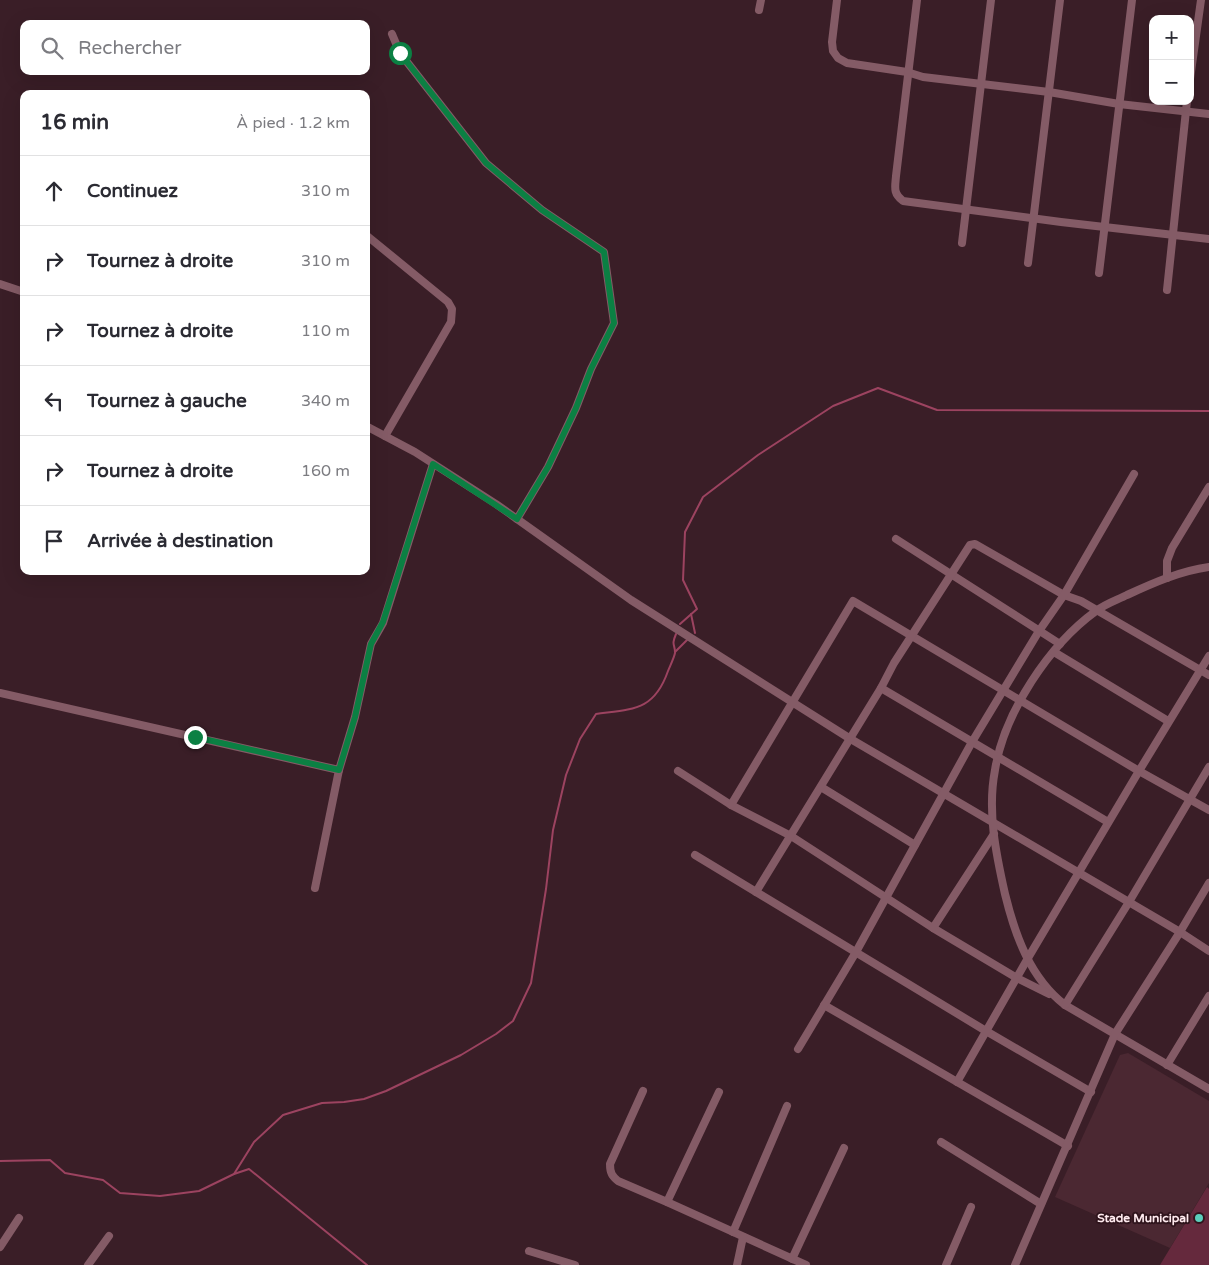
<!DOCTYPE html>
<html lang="fr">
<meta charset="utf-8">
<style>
body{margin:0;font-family:"Varela Round",sans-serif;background:#f2f2f3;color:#2b2b33}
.controls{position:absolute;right:15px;top:15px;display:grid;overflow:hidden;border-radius:10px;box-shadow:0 5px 20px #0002}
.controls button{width:45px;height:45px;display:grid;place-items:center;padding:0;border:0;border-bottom:1px solid #e1e1e2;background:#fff;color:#2b2b33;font:25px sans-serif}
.stop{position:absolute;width:15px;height:15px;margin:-11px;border:4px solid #0b8043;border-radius:50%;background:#fff}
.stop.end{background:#0b8043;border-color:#fff;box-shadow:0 1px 5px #0008}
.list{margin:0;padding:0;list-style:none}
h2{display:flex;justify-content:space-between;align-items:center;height:65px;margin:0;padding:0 20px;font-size:21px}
h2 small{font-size:16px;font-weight:400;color:#7c7c81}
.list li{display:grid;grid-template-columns:32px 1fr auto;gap:15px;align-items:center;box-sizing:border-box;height:70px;padding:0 20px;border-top:1px solid #e1e1e2}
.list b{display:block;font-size:19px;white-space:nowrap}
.list em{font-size:16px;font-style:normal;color:#7c7c81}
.icon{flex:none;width:28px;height:28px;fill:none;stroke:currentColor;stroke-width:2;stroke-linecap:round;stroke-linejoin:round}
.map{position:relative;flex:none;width:1209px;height:1265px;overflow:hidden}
.search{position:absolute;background:#fff;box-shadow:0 5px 20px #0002;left:20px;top:20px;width:350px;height:55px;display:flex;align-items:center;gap:12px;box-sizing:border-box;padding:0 18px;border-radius:10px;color:#7c7c81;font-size:19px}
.panel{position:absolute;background:#fff;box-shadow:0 5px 20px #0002;left:20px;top:90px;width:350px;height:485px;border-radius:10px}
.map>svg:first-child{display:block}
.built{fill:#4b2832}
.green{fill:#65293d}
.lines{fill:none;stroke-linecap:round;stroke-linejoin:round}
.stream{stroke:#9c4360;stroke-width:2}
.minor{stroke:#845b66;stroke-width:8}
.route{stroke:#0b8043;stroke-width:6}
.poi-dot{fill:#5bcebc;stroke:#30151d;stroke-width:2}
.labels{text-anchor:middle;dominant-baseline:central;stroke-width:4;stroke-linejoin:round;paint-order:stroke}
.poi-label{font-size:12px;font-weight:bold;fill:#ffebef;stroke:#30151d;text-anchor:end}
</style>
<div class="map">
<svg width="1209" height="1265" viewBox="0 0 1209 1265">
<rect width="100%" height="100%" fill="#3a1e27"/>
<polygon class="built" points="1128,1053 1209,1101 1209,1183 1170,1248 1055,1197 1120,1055"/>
<polygon class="green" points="1207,1187 1209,1189 1209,1265 1160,1265"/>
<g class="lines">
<g class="stream">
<polyline points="691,614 695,633"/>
<polyline points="680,624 697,609 683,580 685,532 703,497 758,455 833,406 878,388 937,410 1209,411"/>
<polyline points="675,652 687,640"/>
<path d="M0,1161L50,1160L65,1173L103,1180L120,1193L160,1196L199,1191L234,1174L254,1142L283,1115L322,1103L344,1102L364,1099L386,1091L461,1055L496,1034L513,1021L531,983L546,889L553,830L566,775L580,739L596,714C633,709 654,711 668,671C670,666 674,658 675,653C675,643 671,646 676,634"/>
<polyline points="234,1174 249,1169 367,1265"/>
</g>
<g class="minor">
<polyline points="837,0 832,42 833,51 838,58 847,63 907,72 923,77 1049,92 1119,104 1209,114"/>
<path d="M917,0L896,176C895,188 893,193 903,201L1061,222L1209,239"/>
<polyline points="759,10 761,0"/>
<polyline points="392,34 400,53 486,163 542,210 604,252 614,323 591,369 576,408 548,467 517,519"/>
<polyline points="1190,79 1201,0"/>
<polyline points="366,235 448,302 452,309 451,322 385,436"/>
<polyline points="962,243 991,0"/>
<polyline points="1028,263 1060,0"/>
<polyline points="1099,273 1132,0"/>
<polyline points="0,284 24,292"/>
<polyline points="1167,290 1187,101"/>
<polyline points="366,426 415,452 496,504 631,600 849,738 1180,932 1209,951"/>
<polyline points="896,539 1060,644"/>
<path d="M1209,567C1180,571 1153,583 1127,595C1117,600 1105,604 1096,611C1049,645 1004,713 995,770C987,811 996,854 1005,894C1015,935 1030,978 1065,1005L1209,1089"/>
<polyline points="1167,578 1167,561 1172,548 1209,487"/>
<polyline points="1054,652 1168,721"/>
<polyline points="881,688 1108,822"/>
<polyline points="0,693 339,770"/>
<polyline points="678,771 731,805 791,836 933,928 1017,978 1049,994"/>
<polyline points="821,787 915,845"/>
<polyline points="731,805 853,601 1139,771 1209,810"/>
<polyline points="695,855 986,1031 1091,1092"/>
<polyline points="315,888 339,770 355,717 371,644 383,623 433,464"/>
<polyline points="756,892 881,688 894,663 970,545 975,544 1064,595 1081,601 1209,675"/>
<polyline points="933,928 994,834"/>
<polyline points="824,1005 1068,1146"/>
<polyline points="1065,1005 1129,902 1209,767"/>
<polyline points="798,1049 856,952 972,742 1039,631 1064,595 1134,474"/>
<polyline points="1167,1065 1209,996"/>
<polyline points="957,1082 1028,958 1139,771 1209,656"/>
<path d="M643,1091L610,1164C610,1173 612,1176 618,1181L667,1202L806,1265"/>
<polyline points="941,1142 1041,1204"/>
<polyline points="667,1202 719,1092"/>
<polyline points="733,1232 787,1106"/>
<polyline points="0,1247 19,1218"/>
<polyline points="529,1251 575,1265"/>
<polyline points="792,1259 844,1148"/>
<polyline points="88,1265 109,1236"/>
<polyline points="737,1265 743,1237"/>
<polyline points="946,1265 971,1207"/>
<polyline points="1015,1265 1115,1034 1180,932 1209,883"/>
</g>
</g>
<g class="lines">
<polyline class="route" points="195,737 339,770 355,717 371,644 383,622 433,464 517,519 548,467 576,408 591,369 614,323 604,252 542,210 486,163 400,53"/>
</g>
<circle class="poi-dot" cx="1199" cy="1218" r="5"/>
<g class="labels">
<g class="poi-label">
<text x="1189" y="1218">Stade Municipal</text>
</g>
</g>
</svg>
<div class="controls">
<button>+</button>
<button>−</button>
</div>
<div class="stop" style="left:400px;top:53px"></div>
<div class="stop end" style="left:195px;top:737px"></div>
<div class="search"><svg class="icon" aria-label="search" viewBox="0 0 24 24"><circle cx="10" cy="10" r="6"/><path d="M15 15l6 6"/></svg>Rechercher</div>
<section class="panel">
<h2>16 min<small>À pied · 1.2 km</small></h2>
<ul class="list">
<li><svg class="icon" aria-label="ahead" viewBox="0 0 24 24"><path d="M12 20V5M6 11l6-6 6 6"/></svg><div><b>Continuez</b></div><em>310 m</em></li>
<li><svg class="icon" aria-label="right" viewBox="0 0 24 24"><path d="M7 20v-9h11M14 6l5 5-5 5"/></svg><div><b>Tournez à droite</b></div><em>310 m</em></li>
<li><svg class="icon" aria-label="right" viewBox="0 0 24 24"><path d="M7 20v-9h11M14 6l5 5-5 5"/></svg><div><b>Tournez à droite</b></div><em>110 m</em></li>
<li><svg class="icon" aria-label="left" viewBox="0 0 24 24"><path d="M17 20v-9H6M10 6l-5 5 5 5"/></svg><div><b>Tournez à gauche</b></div><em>340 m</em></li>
<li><svg class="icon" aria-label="right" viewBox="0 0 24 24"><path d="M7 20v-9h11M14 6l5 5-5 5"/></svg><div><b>Tournez à droite</b></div><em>160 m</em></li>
<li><svg class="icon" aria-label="arrive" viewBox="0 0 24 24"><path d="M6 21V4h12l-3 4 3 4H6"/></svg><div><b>Arrivée à destination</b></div></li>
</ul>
</section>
</div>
